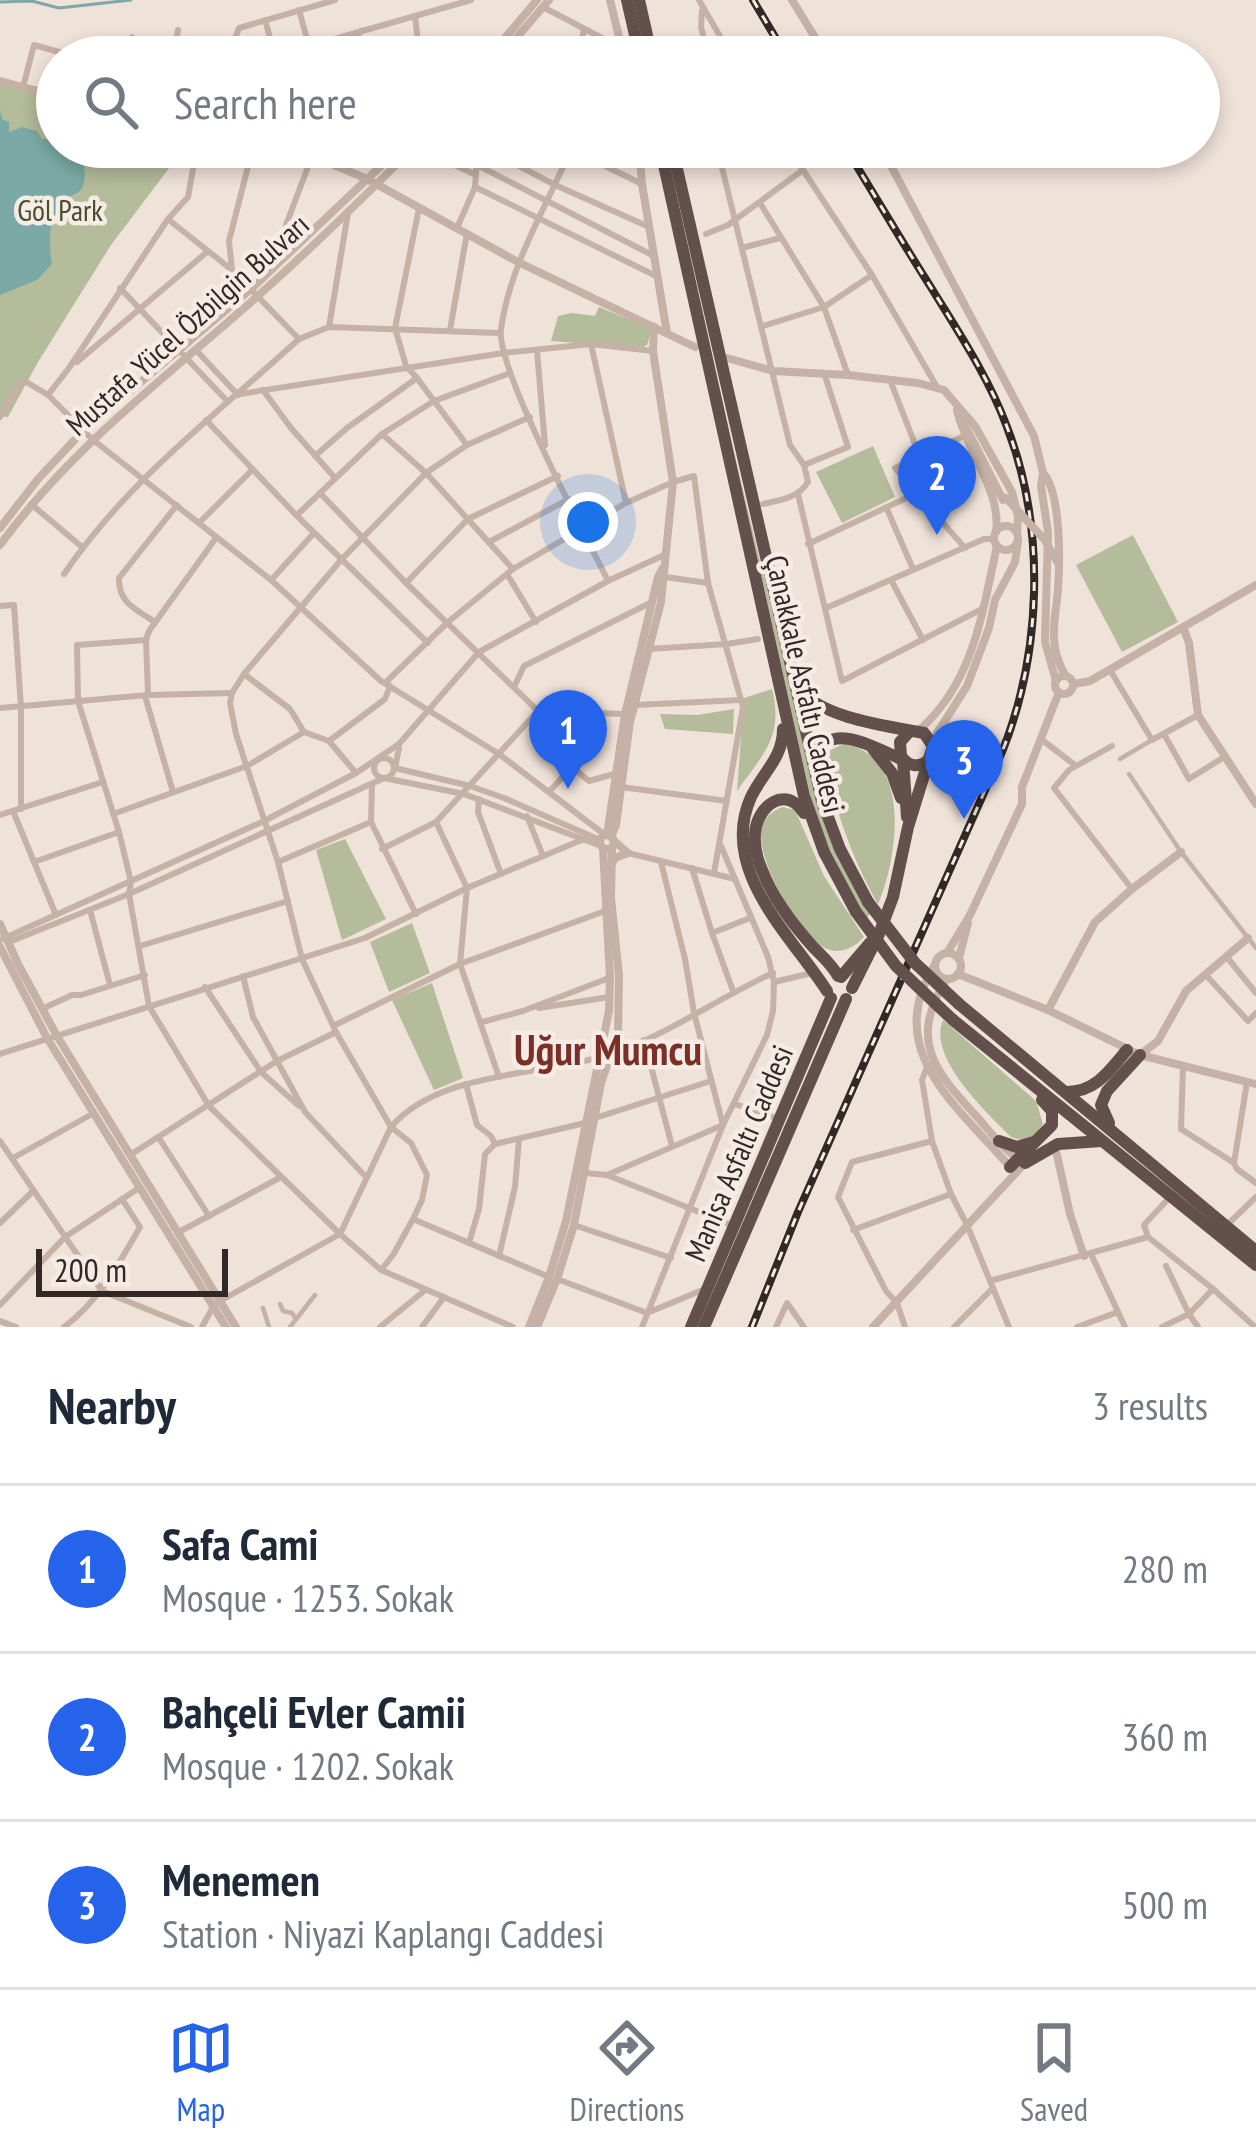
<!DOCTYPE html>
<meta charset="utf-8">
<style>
body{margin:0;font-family:"PT Sans Narrow",sans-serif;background:#f2f2f3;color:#1f2937}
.scale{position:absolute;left:36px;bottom:30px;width:192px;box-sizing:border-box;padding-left:12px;border:6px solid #322926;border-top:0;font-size:33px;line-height:42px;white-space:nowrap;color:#322926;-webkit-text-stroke:9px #f7ece5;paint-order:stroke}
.you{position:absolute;left:588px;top:522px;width:42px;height:42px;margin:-30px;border:9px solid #fff;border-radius:50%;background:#1a73e8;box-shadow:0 0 0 18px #1a73e833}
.badge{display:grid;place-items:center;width:78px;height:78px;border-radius:50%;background:#2563eb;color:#fff;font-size:39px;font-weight:700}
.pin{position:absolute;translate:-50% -99px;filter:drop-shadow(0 3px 6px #0008)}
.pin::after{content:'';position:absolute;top:63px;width:42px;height:36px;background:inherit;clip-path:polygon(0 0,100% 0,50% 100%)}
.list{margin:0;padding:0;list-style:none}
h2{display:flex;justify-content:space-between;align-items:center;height:156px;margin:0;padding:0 48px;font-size:51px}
h2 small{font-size:39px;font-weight:400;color:#747a83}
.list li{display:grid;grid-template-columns:78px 1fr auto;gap:36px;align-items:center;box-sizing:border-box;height:168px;padding:0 48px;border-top:3px solid #e0e1e3}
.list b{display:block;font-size:45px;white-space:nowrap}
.list p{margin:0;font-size:39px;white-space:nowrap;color:#747a83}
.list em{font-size:39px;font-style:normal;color:#747a83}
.icon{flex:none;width:66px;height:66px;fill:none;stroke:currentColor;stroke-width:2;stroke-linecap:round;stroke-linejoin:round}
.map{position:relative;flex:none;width:1256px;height:1327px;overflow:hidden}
.search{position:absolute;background:#fff;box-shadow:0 6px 18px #0003;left:36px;right:36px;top:36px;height:132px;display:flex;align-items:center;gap:30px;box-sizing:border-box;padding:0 42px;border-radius:66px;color:#747a83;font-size:45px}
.sheet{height:660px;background:#fff}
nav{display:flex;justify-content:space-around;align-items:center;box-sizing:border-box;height:168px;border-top:3px solid #e0e1e3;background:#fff;font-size:33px;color:#747a83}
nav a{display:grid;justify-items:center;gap:6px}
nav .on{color:#2563eb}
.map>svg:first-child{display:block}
.green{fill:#b5bc9b}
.water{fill:#7ba9a5}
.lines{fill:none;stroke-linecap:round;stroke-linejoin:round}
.stream{stroke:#7ba9a5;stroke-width:3}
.pedestrian{stroke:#c5b1a6;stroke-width:4.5}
.minor{stroke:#c5b1a6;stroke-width:6}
.tertiary{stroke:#c5b1a6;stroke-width:8}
.trunk{stroke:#63504c;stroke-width:12}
.rail-casing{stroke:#322926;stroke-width:8}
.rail{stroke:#f7ece5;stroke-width:3;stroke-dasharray:9;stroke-linecap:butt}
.tertiary-bridge{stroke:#c5b1a6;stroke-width:8}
.trunk-bridge{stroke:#63504c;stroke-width:12}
.labels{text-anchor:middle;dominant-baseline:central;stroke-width:9;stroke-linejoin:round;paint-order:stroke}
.park-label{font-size:30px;fill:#464e2c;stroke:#f7ece5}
.street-label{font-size:30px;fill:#322926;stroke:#f7ece5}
.district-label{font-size:42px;font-weight:bold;fill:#7a3027;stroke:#f7ece5}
</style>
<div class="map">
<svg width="1256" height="1327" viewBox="0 0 1256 1327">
<rect width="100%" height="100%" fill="#efe2d9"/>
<g class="green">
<polygon points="0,83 57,96 57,147 185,147 111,245 38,362 8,417 0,416"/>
<polygon points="599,307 652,329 647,345 642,348 551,341 558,316 572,313 595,316"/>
<polygon points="873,446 895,497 842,523 816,472"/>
<polygon points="733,448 801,733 870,914 866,919 828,846 813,808"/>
<polygon points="1133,535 1178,622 1122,652 1076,565"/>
<path d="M772,689C784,737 763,754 737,791L744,698Z"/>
<polygon points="734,709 733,734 665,729 660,714 697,715"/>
<path d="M843,744C913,754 898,858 878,904C852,860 837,811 823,762L829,751Z"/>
<path d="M782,807L795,810L824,876L864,937C854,948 839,956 823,947C798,934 753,855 762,826C765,816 773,811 782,807Z"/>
<polygon points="345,839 386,919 342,940 316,850"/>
<polygon points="412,923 430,973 389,992 370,942"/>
<polygon points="432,983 463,1078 434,1090 392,1000"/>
<path d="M943,1020L1036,1101L1043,1124C1034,1138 1026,1143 1011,1137C986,1112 927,1057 943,1020Z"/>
</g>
<path class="water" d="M0,110L2,119L9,122V132L22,127L37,131L42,139H57V147H82C83,158 87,177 83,186C80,194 73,194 67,198C48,213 48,243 52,264L37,280L0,295Z"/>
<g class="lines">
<polyline class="stream" points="0,2 32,1 59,8 131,0"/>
<g class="pedestrian">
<polyline points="1120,759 1152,740"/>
<polyline points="1129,774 1181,852 1256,948"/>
<polyline points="280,1304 283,1311 292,1313 296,1319"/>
<polyline points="263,1308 269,1327"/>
<polyline points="290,1327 315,1295"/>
</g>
<g class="minor">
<polyline points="699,0 732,57"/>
<polyline points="543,7 621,48"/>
<polyline points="299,10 309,46"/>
<polyline points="702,11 701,27 709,57"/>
<polyline points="265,20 275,55"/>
<polyline points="419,50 434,57"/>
<polyline points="129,57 132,37"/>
<polyline points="173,57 178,30"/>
<polyline points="228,57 239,28 335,0"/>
<polyline points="271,57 471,0"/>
<polyline points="345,57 361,31"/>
<polyline points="412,57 419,50 415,16"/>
<polyline points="578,57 584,30"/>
<polyline points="767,57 774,53"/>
<polyline points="23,87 34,45 77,57"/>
<polyline points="417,147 476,175"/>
<polyline points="483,147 555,185 647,226"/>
<polyline points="566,147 642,184"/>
<path d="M717,147L790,445L804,465L808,482C798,498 781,500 763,504"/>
<polyline points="788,147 872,275 937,387"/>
<path d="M571,149C546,208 510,264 501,329C495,366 587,538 608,581"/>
<polyline points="475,164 652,255"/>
<polyline points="475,187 658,277"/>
<polyline points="760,203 824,307 848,375"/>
<polyline points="169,220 232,270 299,339"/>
<polyline points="457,228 475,187 478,147"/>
<polyline points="706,234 728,225 803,170"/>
<polyline points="742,248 780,238"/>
<polyline points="279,262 277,249 312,156 321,147"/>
<polyline points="232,270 229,241 253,147"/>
<polyline points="120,288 228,402"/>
<polyline points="763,326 824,307 872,275"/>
<polyline points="329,327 348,213"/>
<polyline points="450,330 467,233"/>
<polyline points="591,344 626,503"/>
<polyline points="195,349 238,395"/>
<polyline points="537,351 545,445"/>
<polyline points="77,362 207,252"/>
<polyline points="417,378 467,445"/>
<polyline points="890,380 920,457"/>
<polyline points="263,390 291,428 335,478"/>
<polyline points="240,394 503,353 591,344 653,351"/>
<polyline points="48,395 69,368 168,219 188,197 197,147"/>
<polyline points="0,417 23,380 48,395 92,439 271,580 381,681 499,754 605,835"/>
<polyline points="206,420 297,516 428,643"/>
<polyline points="382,434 426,473 513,569"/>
<polyline points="964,436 895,468 965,548"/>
<polyline points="315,456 347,428 417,378 406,366 395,328 419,208"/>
<polyline points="804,465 848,447 824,373"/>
<polyline points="320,493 406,583 538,711"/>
<polyline points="798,494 842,681 982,609"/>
<polyline points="31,504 82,547"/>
<polyline points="887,509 913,569"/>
<polyline points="297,515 382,434 434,401 510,373"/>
<polyline points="199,523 252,470"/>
<polyline points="489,542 569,499"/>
<polyline points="808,544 917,493"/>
<path d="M64,574C127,481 217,414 299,339L329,327L499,333"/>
<polyline points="507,574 536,622"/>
<polyline points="665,577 708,583"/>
<polyline points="272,579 314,533"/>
<polyline points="891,580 923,640"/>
<polyline points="406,583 468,519 558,476"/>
<polyline points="0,606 14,605 21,707 21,809"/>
<polyline points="826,608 984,539 994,539"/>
<path d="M155,622C137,610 118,603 119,578L177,505"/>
<polyline points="146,640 77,645 78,701 119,832 131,882 129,894 149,1006 209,1106 340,1234 381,1270 513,1327"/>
<polyline points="649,649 727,644 758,639"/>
<polyline points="1110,670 1152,740 1198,715"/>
<polyline points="244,674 290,709 304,732"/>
<polyline points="385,683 448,622 513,569 626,503 673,482 694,476 708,583 743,707 714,873"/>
<polyline points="515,685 524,666 652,602"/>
<polyline points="148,695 146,640 149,631 216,538"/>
<polyline points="145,696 173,792"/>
<polyline points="635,705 741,700"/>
<polyline points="0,708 148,695 232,693"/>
<polyline points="556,713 577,771 589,781 614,774"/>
<polyline points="1164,734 1189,779 1224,757"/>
<polyline points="1041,739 1076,766 1069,770 1054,788 1132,889"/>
<polyline points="329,741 385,699 390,686"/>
<polyline points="329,741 356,773"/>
<polyline points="399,748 395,768 470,786 504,798 600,840"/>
<circle cx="384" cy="768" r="10"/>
<polyline points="1076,766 1112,746"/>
<polyline points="372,784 371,822 416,914"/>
<polyline points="621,787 727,801"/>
<polyline points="549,792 574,764"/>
<polyline points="479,799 478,812 501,874"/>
<polyline points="13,811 56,915"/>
<polyline points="113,814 247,766 304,732 329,741"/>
<polyline points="0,815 103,782"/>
<polyline points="527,816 543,856"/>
<polyline points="382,849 436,822"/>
<polyline points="628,853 735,879"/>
<polyline points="34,862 119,832"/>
<polyline points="278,862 371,822"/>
<polyline points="661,862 685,959 694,1013 723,1125"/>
<polyline points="692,868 712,933"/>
<polyline points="90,910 110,985"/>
<polyline points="0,940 264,821 356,773 399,744 479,652 608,581 664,555"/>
<polyline points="9,942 129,894 384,778 464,794 601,846"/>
<polyline points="140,946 288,901"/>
<polyline points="1226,956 1256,993"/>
<polyline points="1205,974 1248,1021 1256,1013"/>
<polyline points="243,976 253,1017 305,1112 366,1177"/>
<polyline points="774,982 812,973"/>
<polyline points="205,987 261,1072 299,1106"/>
<polyline points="733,991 712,933 750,918"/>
<polyline points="539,1008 609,997"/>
<polyline points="42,1009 72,995 81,995 145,975"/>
<polyline points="482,1022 523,1011 609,978"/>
<polyline points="333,1026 460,964 605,911"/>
<polyline points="644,1040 672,1146"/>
<polyline points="0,1054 365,938 467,888 584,839"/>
<polyline points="1183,1066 1181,1129 1234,1163"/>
<polyline points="927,1067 922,1080 932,1141 951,1194 967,1225 1009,1327"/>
<polyline points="499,1077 460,964 467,888 436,822 538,711 624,714"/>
<polyline points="1247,1082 1234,1163 1237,1169 1256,1183"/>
<polyline points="466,1084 477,1125 491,1136 495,1144 585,1123"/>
<polyline points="735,1104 779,1119"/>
<polyline points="595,1118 711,1081"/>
<polyline points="159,1138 209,1216"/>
<polyline points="0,1141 102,1291 191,1327"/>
<polyline points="130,1155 277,1061 336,1032"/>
<polyline points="13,1158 94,1113"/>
<polyline points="585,1173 607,1175 734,1226"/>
<polyline points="607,1175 723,1125"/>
<polyline points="1169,1198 1144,1225 1148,1237 1213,1289 1255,1327"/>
<polyline points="413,1219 549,1277"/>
<polyline points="0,1223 32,1192"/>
<polyline points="1228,1224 1256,1197"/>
<polyline points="574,1225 671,1258"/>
<polyline points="853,1230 951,1194"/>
<polyline points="179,1232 281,1177"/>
<polyline points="469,1243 479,1209 485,1154 495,1144"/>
<polyline points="1091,1254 1125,1327"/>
<polyline points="499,1256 515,1187 519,1139"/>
<polyline points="1166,1266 1189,1314 1198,1327"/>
<polyline points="381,1270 393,1255 413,1219 422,1200 427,1175 411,1143 391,1127 336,1032 302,959 278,862 236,734 230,703 232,693 244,674 341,560 426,473 467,445 530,417"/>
<polyline points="557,1279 647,1313 700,1291"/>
<polyline points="990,1281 1148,1237"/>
<polyline points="0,1305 65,1237 139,1188"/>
<polyline points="0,1321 16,1327"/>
<path d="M64,1327C99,1301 118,1265 140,1227L122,1199"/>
<path d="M202,1327L213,1307L220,1301L340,1234L391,1127C442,1067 556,1077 625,1049C676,1029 722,996 773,973"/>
<polyline points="380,1327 424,1291"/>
<polyline points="422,1327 444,1297"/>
<polyline points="642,1327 723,1125 767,1035 773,1011 774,982 768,957 721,846"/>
<polyline points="776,1327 787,1303 804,1327"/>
<polyline points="905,1327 897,1303 886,1291 838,1197 852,1162 932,1141"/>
<polyline points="954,1327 993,1288"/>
<polyline points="1077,1327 1118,1312"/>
<polyline points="1162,1327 1189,1314 1213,1289"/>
</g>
<g class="tertiary">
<polyline points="610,0 624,57"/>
<polyline points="792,0 827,57"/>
<polyline points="489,57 537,0"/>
<polyline points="500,57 549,0"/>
<polyline points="0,81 57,96"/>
<polyline points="292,147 367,179 518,262 695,347"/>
<polyline points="639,147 642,184 667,333"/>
<polyline points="881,147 1034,436 1043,473 1041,486 1048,532 1045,642 1056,681"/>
<polyline points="727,358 773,371 848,375 918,383 944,390 975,426 1012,492 1018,516 1017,533"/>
<path d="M957,410C966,451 1002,492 996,532"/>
<polyline points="960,421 967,429 1003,500"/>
<path d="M1044,474C1061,495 1060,561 1058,589C1057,605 1053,622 1054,638C1054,651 1059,664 1065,675"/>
<circle cx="1006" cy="538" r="12"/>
<polyline points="0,528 38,479 83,431 251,289 401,147"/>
<path d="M0,545C74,444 168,376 260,294C313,247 364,197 414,147"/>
<polyline points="1183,627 1189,643 1198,715 1256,804"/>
<circle cx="1064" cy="685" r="9"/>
<polyline points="1074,684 1090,681 1256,585"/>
<path d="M918,731C974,683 982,613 997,546"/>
<polyline points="932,741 967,686 989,628 995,600 1015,562 1018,541"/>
<polyline points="607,835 625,714 658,577 662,569"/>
<circle cx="607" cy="842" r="7"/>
<polyline points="611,837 616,825 630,722 661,602 673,482 653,351 654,327"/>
<polyline points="611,865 615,858 628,853 613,840"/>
<polyline points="0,924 18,964 57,1036 236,1327"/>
<polyline points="0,947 47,1038 226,1327"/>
<circle cx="948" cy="966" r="13"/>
<polyline points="947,953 970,915 1022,804 1022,787 1059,692"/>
<polyline points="959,958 968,923"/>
<path d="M934,966C881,1052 960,1108 1011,1168"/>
<polyline points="958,974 1048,1010 1140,1055 1256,1084"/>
<polyline points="1048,1010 1095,922 1132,889 1181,852"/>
<polyline points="1141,1054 1158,1041 1186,991 1248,938"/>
<polyline points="1055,1146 1070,1214 1084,1256"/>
<polyline points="529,1327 549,1277 566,1221 609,1011 610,978 603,848"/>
<polyline points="537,1327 557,1279 574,1225 601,1083 618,1034 619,976 611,898 612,847"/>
<path d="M873,1327L1025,1163C1006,1153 992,1134 978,1118C935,1071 908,1042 946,980"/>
</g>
<g class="trunk">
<polyline points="627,0 640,57"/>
<polyline points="639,0 652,57"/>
<polyline points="660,147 804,796 824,852 856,912"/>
<polyline points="672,147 822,801 840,849 868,902"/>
<path d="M799,689C824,719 888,726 924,733L933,746L908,827L893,897L879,934L852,988"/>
<path d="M783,729C783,758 763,772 751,797C718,870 791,935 827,991"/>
<path d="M909,732L900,742L901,756C908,767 919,768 929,760"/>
<polyline points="873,749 892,773 901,798"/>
<path d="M820,767C816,713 880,750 903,760L907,817"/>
<path d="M804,813C786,784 757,806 755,833C754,845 757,859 762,870C773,899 793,925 814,948C823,957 832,965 838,976"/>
<polyline points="841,977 870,943"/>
<polyline points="959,1004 1256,1251"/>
<polyline points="953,1020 1256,1265"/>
<path d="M1067,1092C1096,1092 1110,1070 1127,1050"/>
<polyline points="1109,1123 1101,1105 1107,1091 1140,1055"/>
<polyline points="999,1141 1017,1147 1034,1142"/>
<polyline points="1025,1163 1058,1144 1102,1141"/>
<polyline points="1010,1167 1052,1125 1052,1111 1042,1100"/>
<polyline points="691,1327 831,998"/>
<polyline points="704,1327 846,999"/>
</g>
<defs>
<g id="rail">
<polyline points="753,0 787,57"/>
<path d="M752,1327L798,1212L1002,752C1042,652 1046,528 1007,427C989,378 959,333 932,289C902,242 874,194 845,147"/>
</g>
</defs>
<use href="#rail" class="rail-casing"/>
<use href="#rail" class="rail"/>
<polyline class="tertiary-bridge" points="1006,498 1044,539 1058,563"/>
<g class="trunk-bridge">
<polyline points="868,902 915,963 959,1004"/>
<polyline points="856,912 896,966 953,1020"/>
</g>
</g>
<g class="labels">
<g class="park-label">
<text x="60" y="209">Göl Park</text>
</g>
<g class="street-label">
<text transform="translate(187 324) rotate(-42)">Mustafa Yücel Özbilgin Bulvarı</text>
<text transform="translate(806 684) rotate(77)">Çanakkale Asfaltı Caddesi</text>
<text transform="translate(738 1153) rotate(-67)">Manisa Asfaltı Caddesi</text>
</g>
<g class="district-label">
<text x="608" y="1049">Uğur Mumcu</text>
</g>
</g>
</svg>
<div class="scale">200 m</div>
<div class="you"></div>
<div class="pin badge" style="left:568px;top:789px">1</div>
<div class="pin badge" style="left:937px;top:535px">2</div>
<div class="pin badge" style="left:964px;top:819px">3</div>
<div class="search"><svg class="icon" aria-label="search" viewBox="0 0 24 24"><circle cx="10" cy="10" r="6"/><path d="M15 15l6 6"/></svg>Search here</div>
</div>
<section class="sheet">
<h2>Nearby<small>3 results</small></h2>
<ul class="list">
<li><span class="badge">1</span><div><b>Safa Cami</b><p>Mosque · 1253. Sokak</p></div><em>280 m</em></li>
<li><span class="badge">2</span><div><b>Bahçeli Evler Camii</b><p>Mosque · 1202. Sokak</p></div><em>360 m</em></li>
<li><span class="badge">3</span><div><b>Menemen</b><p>Station · Niyazi Kaplangı Caddesi</p></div><em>500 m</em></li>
</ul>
</section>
<nav>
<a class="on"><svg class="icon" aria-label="map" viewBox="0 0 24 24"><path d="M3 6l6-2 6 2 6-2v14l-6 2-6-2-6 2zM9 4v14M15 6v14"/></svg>Map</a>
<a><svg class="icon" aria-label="directions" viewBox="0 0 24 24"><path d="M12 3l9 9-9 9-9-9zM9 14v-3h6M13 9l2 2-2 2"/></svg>Directions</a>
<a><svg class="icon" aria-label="saved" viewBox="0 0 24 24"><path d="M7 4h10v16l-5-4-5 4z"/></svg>Saved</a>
</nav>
